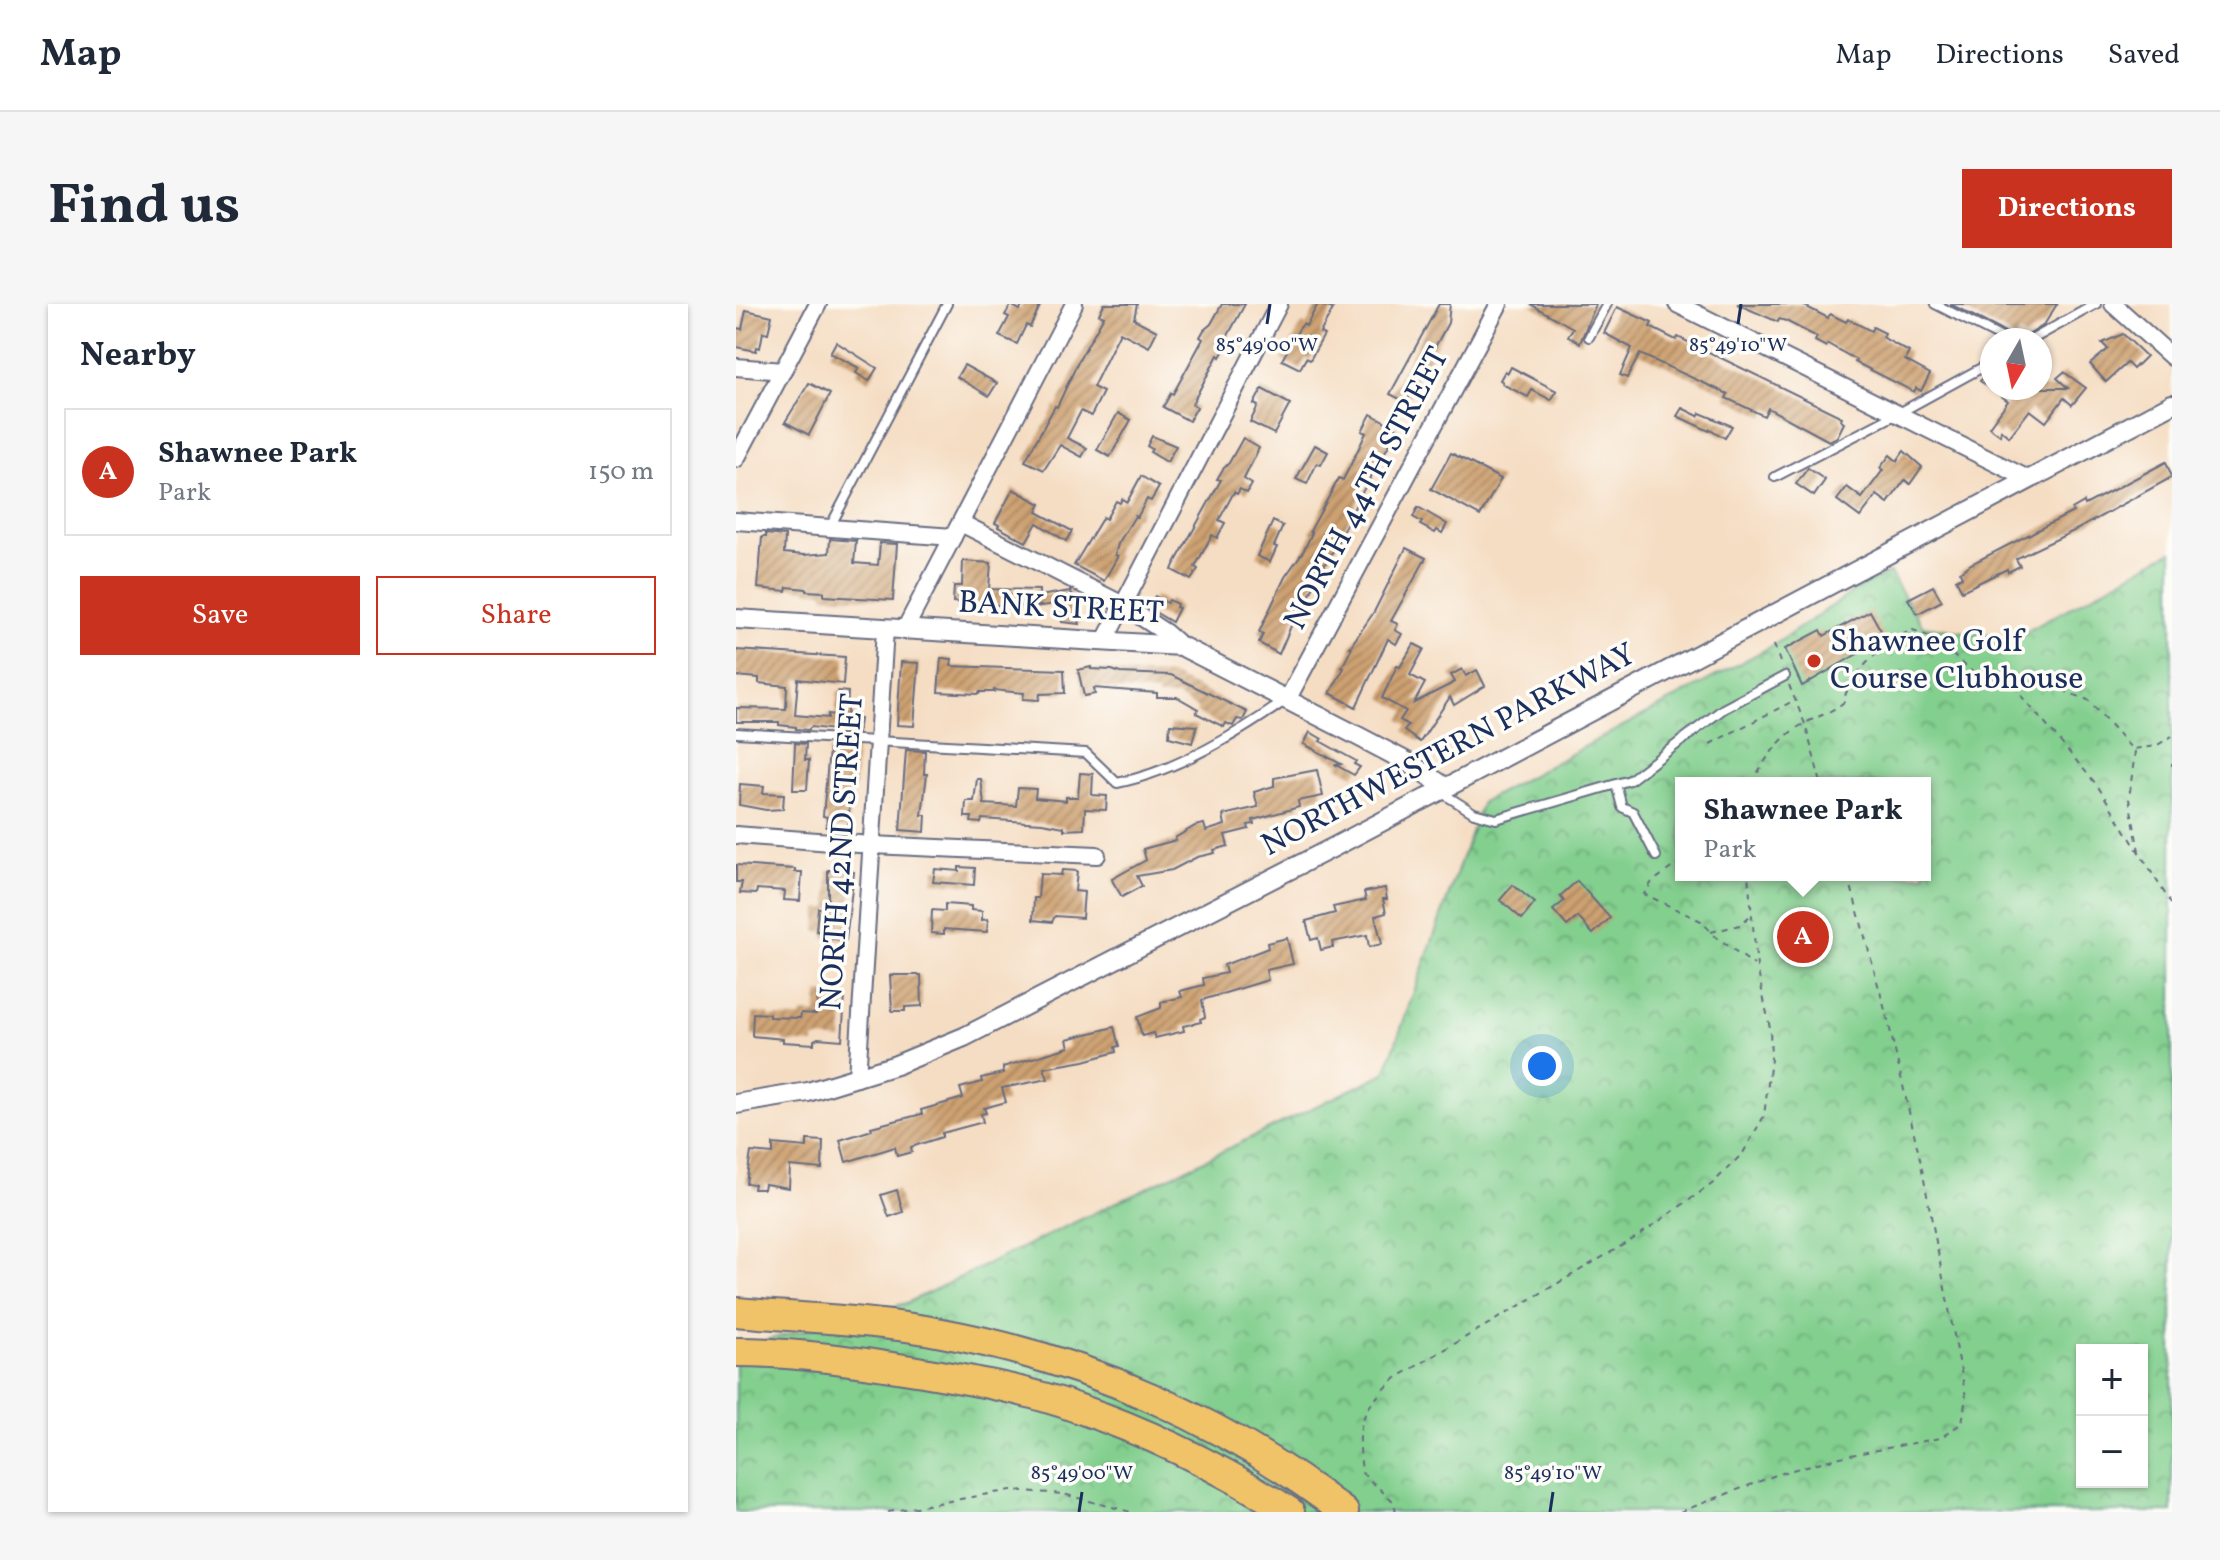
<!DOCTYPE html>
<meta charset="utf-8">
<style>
body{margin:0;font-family:Vollkorn,serif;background:#f6f6f7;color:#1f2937}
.controls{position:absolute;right:24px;bottom:24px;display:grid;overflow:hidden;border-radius:0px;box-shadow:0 2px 6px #0004}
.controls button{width:72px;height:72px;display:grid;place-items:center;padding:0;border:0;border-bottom:2px solid #e0e1e3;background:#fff;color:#1f2937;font:40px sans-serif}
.compass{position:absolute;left:1244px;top:24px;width:72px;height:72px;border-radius:50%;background:#fff;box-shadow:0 2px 6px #0004;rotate:189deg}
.you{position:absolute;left:806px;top:762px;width:28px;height:28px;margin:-20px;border:6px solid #fff;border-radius:50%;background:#1a73e8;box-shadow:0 0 0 12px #1a73e833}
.badge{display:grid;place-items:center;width:52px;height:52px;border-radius:50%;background:#c8321e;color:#fff;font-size:26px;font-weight:700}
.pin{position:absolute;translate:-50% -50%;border:4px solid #fff;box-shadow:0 2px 8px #0006}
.popup{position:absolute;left:939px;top:473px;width:256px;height:104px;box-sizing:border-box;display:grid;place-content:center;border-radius:0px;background:#fff;filter:drop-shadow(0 2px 6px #0005);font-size:26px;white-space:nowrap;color:#747a83}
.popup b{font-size:30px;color:#1f2937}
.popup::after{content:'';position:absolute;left:50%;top:100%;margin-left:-16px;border:16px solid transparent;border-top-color:#fff}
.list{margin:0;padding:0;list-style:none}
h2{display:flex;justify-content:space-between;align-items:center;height:104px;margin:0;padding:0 32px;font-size:34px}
h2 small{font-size:26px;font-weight:400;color:#747a83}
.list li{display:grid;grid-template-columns:52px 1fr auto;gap:24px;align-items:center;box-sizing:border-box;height:128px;margin:0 16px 16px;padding:0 16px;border:2px solid #e0e1e3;border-radius:0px}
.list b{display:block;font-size:30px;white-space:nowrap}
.list p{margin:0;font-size:26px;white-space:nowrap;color:#747a83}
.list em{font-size:26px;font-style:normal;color:#747a83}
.actions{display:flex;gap:16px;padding:24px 32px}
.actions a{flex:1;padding:18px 0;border:2px solid #c8321e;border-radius:0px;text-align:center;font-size:28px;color:#c8321e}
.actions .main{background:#c8321e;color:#fff}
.map{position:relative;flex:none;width:1436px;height:1208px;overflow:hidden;border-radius:0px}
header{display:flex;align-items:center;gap:48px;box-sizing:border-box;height:112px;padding:0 40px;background:#fff;border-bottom:2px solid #e0e1e3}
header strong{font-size:38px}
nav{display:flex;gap:44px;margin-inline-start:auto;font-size:28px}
.intro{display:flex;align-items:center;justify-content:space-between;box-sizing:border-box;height:192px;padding:0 48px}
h1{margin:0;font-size:56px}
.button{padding:20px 36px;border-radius:0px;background:#c8321e;color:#fff;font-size:28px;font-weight:700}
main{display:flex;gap:48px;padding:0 48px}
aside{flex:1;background:#fff;border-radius:0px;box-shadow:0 2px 6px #0004}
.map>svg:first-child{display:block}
.park{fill:url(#park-crowns);stroke:#4e7f76;stroke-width:2;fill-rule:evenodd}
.building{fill:url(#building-hatch)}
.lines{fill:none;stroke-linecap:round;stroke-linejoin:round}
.service-casing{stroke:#676c81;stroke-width:12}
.minor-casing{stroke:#676c81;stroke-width:20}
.tertiary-casing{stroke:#676c81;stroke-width:22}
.motorway-casing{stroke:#676c81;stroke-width:32}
.path{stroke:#676c81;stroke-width:2;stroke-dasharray:6 6;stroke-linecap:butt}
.service{stroke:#fff;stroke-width:8}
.minor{stroke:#fff;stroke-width:16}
.tertiary{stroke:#fff;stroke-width:18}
.motorway{stroke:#f1c369;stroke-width:28}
.ticks{fill:none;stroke:#1b2f5e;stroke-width:3}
.poi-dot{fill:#c8321e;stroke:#fdfcf7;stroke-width:3}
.labels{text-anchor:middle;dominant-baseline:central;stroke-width:7;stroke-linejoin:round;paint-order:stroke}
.street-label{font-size:32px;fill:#1b2f5e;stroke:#fdfcf7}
.poi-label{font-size:32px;fill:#1b2f5e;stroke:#fdfcf7;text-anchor:start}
.ticks-label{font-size:20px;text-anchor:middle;fill:#1b2f5e;stroke:#fdfcf7;stroke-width:7;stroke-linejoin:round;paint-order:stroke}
</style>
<header>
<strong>Map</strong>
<nav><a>Map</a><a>Directions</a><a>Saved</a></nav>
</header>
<div class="intro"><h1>Find us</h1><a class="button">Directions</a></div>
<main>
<aside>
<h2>Nearby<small></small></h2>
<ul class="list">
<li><span class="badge">A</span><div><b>Shawnee Park</b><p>Park</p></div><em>150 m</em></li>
</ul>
<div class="actions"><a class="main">Save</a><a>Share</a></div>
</aside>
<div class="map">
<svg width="1436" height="1208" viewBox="0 0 1436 1208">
<defs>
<pattern id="park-crowns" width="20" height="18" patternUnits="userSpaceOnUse" patternTransform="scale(2)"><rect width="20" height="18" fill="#82cf8e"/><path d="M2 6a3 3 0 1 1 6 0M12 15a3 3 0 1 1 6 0" fill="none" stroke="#6aa877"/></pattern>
<pattern id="building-hatch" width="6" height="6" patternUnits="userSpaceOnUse" patternTransform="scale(2)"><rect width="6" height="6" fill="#cea171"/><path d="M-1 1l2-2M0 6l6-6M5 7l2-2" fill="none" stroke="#a68460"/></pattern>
</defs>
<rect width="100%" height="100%" fill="#fdfcf7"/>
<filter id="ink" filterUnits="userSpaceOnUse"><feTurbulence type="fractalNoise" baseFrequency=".0125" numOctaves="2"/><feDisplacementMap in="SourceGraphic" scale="16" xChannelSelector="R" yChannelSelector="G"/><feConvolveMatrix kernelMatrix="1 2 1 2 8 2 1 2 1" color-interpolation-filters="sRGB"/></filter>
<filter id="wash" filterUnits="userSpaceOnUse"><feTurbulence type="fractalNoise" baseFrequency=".006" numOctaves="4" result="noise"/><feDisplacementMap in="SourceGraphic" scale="32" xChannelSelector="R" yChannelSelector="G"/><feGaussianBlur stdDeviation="1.8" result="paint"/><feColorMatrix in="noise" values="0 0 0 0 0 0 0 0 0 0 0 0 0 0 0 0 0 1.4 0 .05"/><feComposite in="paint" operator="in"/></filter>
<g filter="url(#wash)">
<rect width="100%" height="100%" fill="#f5ddc3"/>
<path class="park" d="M1436,247V1208H0V1044L171,999L649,769L746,498L1038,341L1129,280L1154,269L1187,322L1277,335ZM945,479H1189V571H945ZM1346,1046H1406V1178H1346Z"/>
<g id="blocks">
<g class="building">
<polygon points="287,0 305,0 294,23 290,21 281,40 263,32 273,13 269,11 275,1 284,6"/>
<polygon points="368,0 401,0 398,15 421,27 413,43 384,28 357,83 367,88 355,112 345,107 331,134 351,144 346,153 324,141 308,166 289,157 319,102 321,103 343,56 368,12 363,10"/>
<polygon points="486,0 509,0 489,37 492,39 484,53 482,51 456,100 461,103 453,117 427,103 435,89 437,90 467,35 464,33 468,26 475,20"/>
<polygon points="582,0 597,5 584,29 588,31 574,56 570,54 564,65 546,56 563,25 567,20 570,22"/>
<polygon points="703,0 714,0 712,19 691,58 673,84 677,86 670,98 654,90"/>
<polygon points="794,0 860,0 844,39 832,32 837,24"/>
<polygon points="1001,0 1065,0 1092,14 1094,10 1110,18 1112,15 1135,27 1137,23 1149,29 1147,33 1151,36 1173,48 1169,56 1194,70 1185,87 1180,84 1178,88 1119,58 1120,56 1092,40 1090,43 1079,37 1081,33 1050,17 1043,15 1042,18"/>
<polygon points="1214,0 1321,0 1308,21 1289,33 1283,29 1279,36 1273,30"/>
<polygon points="881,3 916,19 914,23 940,36 942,33 1106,113 1105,117 1108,119 1101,133 1093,137 1032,104 1028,112 990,94 992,90 904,50 891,74 884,71 896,44 868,29"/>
<polygon points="10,6 36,12 32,29 27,28 24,44 21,43 20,47 0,43 0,24 6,25"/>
<polygon points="1387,30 1410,52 1397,65 1391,59 1370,78 1354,60 1372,45 1366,39"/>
<polygon points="100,38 141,64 133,77 120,69 123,64 94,49"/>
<polygon points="228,61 261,79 253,92 221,73"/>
<polygon points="775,63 821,87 815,96 796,86 792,93 766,80 767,78 764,76 769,67 772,69"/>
<polygon points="1256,66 1256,84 1332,84 1321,74 1328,68 1350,84 1336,101 1328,94 1310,118 1294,106 1273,133 1265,126 1264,131 1253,123 1272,97 1244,77"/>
<polygon points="73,79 94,90 73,131 49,118"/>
<polygon points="526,85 554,100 538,130 514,118 522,102 518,100"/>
<polygon points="946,104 962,112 964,109 996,122 989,134 974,125 973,127 941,112"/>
<polygon points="382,109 395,116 374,153 361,146"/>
<polygon points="635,110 662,125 624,192 597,247 588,262 584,259 582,273 573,293 568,303 564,301 543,350 523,339 527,330 523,328 549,273 568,246 576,229 574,227 603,174 607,176 621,148 630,129 626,127"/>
<polygon points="416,132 440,142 431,158 414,148 416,145 411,142"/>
<polygon points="507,134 523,144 508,175 516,180 511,189 504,185 501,190 498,188 483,216 489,219 481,234 476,231 459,263 462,265 455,276 436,266 438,261 485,176 481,175 487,165 493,159"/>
<polygon points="579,141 592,148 585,161 581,159 571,180 560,175"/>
<polygon points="1168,147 1186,163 1174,180 1169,176 1152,199 1141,191 1124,213 1101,196 1111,183 1126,194 1147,166 1144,164 1154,151 1161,157"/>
<polygon points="715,149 765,175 744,212 695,185"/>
<polygon points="1430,158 1436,173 1342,225 1283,253 1280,255 1284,262 1272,268 1271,265 1226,287 1220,276 1226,273 1224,268 1235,260 1337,208 1336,205 1348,198 1349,201"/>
<polygon points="1072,164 1089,176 1078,192 1060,180"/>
<polygon points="405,172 423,183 415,197 411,195 401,214 399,212 382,240 379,251 382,252 368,277 338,261 367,213 370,215 380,197 384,199 386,195 391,198"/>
<polygon points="277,185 305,200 301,208 336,227 330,237 301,219 290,238 262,223 263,221 259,219"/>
<polygon points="682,203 711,220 706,229 701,226 699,229 684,221 686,218 677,213"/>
<polygon points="537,217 547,222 538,242 541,243 534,258 521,252"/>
<polygon points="30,230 49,232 48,249 68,251 93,249 94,235 120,237 118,259 142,261 144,239 161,240 157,296 88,292 88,288 70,287 70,285 51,283 50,287 22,284 26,233 30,233"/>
<polygon points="670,244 690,254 655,317 662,320 659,326 666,330 660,340 652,335 620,403 594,389 608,364 606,363 616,344 614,343 638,308"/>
<polygon points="227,257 255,259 253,285 303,286 303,292 335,287 344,320 326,318 321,300 296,303 217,298 218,282 226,282"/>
<polygon points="1197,282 1206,297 1181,310 1172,295"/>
<polygon points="419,292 431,299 433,296 441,300 440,303 443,304 436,318 412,304"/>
<polygon points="1134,307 1149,334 1066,382 1049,345 1085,326 1088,332"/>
<polygon points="678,340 688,345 674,371 689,379 678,399 719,378 715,371 726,365 730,372 741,366 749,382 718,401 714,393 684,438 668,427 672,421 664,416 670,407 646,394 661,362 664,363"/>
<polygon points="0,346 109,353 107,380 62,375 59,411 92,414 92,410 99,411 102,387 112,388 111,409 124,415 122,429 75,423 72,426 60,425 60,423 43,421 43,418 0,418 0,404 50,405 51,382 23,379 23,374 0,372"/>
<polygon points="205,354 216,355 215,362 328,366 329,389 304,390 303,396 287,395 288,389 277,388 258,386 258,388 244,388 243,390 202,388"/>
<polygon points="165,358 183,359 178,422 161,421"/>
<polygon points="355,363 355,365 376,366 384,369 435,371 511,408 507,416 501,415 497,422 490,419 488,423 460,409 462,405 441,393 421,393 421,389 358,384 359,390 348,392 342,366"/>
<polygon points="434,420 461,422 456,439 433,433"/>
<polygon points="574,428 586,435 584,437 620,457 618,460 624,463 618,471 600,461 605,460 568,440"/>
<polygon points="59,439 70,440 69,456 73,456 71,486 57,486"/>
<polygon points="97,442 120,443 119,482 115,481 112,524 90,523 91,513 87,512 93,446 97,447"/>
<polygon points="170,446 189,447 188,470 191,470 186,511 190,511 189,528 164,526"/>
<polygon points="581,466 587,492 562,497 563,503 517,516 518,520 512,521 513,525 489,531 492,542 478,546 479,549 461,553 436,566 401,572 406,582 386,593 377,578 376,575 410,556 407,545 440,536 439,534 459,522 468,520 470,527 489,521 487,511 522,503 518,488 538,482 538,474"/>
<polygon points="344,469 357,470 356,491 371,492 370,506 349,505 348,525 328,526 328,523 306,519 246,515 245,519 235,518 236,513 229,513 230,497 238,497 241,475 245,475 248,500 280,502 282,484 300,485 299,494 330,497 330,493 342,493"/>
<polygon points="4,480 28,482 27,489 48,490 47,505 30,506 3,501"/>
<polygon points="0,561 59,565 59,568 66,568 64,597 48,596 49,587 21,585 20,590 4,589 6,578 0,578"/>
<polygon points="223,563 239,564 238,581 197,578 199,565 223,567"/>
<polygon points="92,566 118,568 110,636 88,634 89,628 80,627 82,604 92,604"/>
<polygon points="326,566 341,567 339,587 348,588 346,614 319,612 316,618 297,616 298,594 302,594 304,570 325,571"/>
<polygon points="841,577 874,614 857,630 842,613 831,622 817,606 828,597 824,592"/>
<polygon points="777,581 799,599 786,615 764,596"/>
<polygon points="649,584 651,595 647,595 650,609 639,612 646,640 633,643 631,631 596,638 597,643 585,646 582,634 575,636 570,617 599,609 597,603 630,596 628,588"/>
<polygon points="209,600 235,602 235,606 246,607 246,616 252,615 251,628 208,625 208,630 195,629 196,606 209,607"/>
<polygon points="551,634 557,660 530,666 532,676 466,696 469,713 464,715 465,718 447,722 448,727 419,734 417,729 406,732 401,713 425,704 425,698 446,693 444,687 468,681 467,674 490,669 488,661 532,644 531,639"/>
<polygon points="154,671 185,671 186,702 169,703 169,707 156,707"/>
<polygon points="82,689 109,691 106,736 82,734 78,736 78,740 47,738 47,735 16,732 17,709 33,710 33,713 64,714 65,709 80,710"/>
<polygon points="378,723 383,742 379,743 380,748 348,757 308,764 312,775 266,784 270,798 248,804 250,809 245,810 247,818 206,829 206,833 175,843 176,848 161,852 159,843 110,858 104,836 136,826 135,823 186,810 185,806 227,794 224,784 246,778 245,774 267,769 267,763 333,743 331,735"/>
<polygon points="71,836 87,837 86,865 54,862 53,884 29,880 28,885 17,885 18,880 10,879 15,848 37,850 37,840 71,843"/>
<polygon points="161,886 167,908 153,913 145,891"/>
</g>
</g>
</g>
<g filter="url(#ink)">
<use href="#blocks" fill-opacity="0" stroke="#676c81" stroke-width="2"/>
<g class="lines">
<defs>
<g id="service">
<polyline points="1199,0 1270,36"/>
<polyline points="853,33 871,0"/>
<polyline points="1295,36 1360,0"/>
<polyline points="1039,173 1163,109 1256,58"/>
<polyline points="94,223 211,0"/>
<path d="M0,429L350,449L381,479C438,468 503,429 550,396"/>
<polyline points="880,480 886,503 897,508 920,552"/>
<polyline points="703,487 738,509 760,515 894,476 987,405 1049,372"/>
</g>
<g id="minor">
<polyline points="941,0 1292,175"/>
<polyline points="1377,0 1436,53"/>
<polyline points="0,63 47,67"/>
<polyline points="0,155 82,0"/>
<polyline points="0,217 217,233"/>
<polyline points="225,219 387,301 430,329 445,342"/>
<polyline points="168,327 338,0"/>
<polyline points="368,338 543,0"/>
<polyline points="551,396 763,0"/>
<polyline points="0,531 136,541 361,551"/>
<polyline points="121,774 149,325"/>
</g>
<g id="tertiary">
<polyline points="0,315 445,342 614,428 675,460 709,483"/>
<polyline points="0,800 72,788 160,761 228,733 598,543 1436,100"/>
</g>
<g id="motorway">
<path d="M0,1008C68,1014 138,1016 206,1029C352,1056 490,1117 608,1208"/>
<path d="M0,1048C63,1048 125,1058 187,1068C239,1077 292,1086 341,1104C415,1129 488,1166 554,1208"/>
</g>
</defs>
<use href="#service" class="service-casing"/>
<use href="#minor" class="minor-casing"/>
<use href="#tertiary" class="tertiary-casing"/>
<use href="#motorway" class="motorway-casing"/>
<g class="path">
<polyline points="1038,341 1045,361"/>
<polyline points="1053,381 1069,420 1085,479"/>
<polyline points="1279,381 1287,394 1361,481 1436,601"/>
<polyline points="974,440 1059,396"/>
<polyline points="1399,447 1393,495 1403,547"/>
<polyline points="1436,459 1436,462"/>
<path d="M1016,479C1027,458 1043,434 1064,422C1079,413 1095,409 1108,398C1110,372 1154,334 1177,326L1205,337L1219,353L1238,369L1278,379L1294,377L1309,380L1352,396L1396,445L1420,442L1436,432"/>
<polyline points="945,557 916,578 908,590 965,617 979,632 1018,661"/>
<polyline points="975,628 1004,621 1015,611"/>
<polyline points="152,1208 275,1186 327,1190 395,1208"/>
<path d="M660,1208L658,1198L626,1169C621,1119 622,1109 660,1074L899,934L976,880L1007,849L1028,812L1035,755L1034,724L1021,663L1012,571"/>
<polyline points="944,1208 1045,1169 1104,1153 1204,1134 1226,1119 1230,1093 1184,855 1152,717 1112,571"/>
</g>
<use href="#service" class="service"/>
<use href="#minor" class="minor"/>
<use href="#tertiary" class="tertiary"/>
<use href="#motorway" class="motorway"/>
</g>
</g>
<path class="ticks" d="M531,20L534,0M1002,20L1005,0M343,1208L346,1188M814,1208L817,1188"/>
<circle class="poi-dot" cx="1078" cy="357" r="8"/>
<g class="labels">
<g class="street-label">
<text transform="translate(632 185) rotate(-62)">NORTH 44TH STREET</text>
<text transform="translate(325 305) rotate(3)">BANK STREET</text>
<text transform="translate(713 447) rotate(-28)">NORTHWESTERN PARKWAY</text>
<text transform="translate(107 548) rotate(-86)">NORTH 42ND STREET</text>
</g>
<g class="poi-label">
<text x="1094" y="339">Shawnee Golf<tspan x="1094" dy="37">Course Clubhouse</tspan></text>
</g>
</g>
<g class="ticks-label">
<text x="531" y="47">85°49'00"W</text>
<text x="1002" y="47">85°49'10"W</text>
<text x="346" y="1175">85°49'00"W</text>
<text x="817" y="1175">85°49'10"W</text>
</g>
</svg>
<div class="controls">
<button>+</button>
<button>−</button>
</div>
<svg class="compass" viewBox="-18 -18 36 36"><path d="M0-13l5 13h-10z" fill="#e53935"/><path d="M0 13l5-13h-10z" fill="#747a83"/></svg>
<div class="you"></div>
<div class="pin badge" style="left:1067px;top:633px">A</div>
<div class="popup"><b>Shawnee Park</b>Park</div>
</div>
</main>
